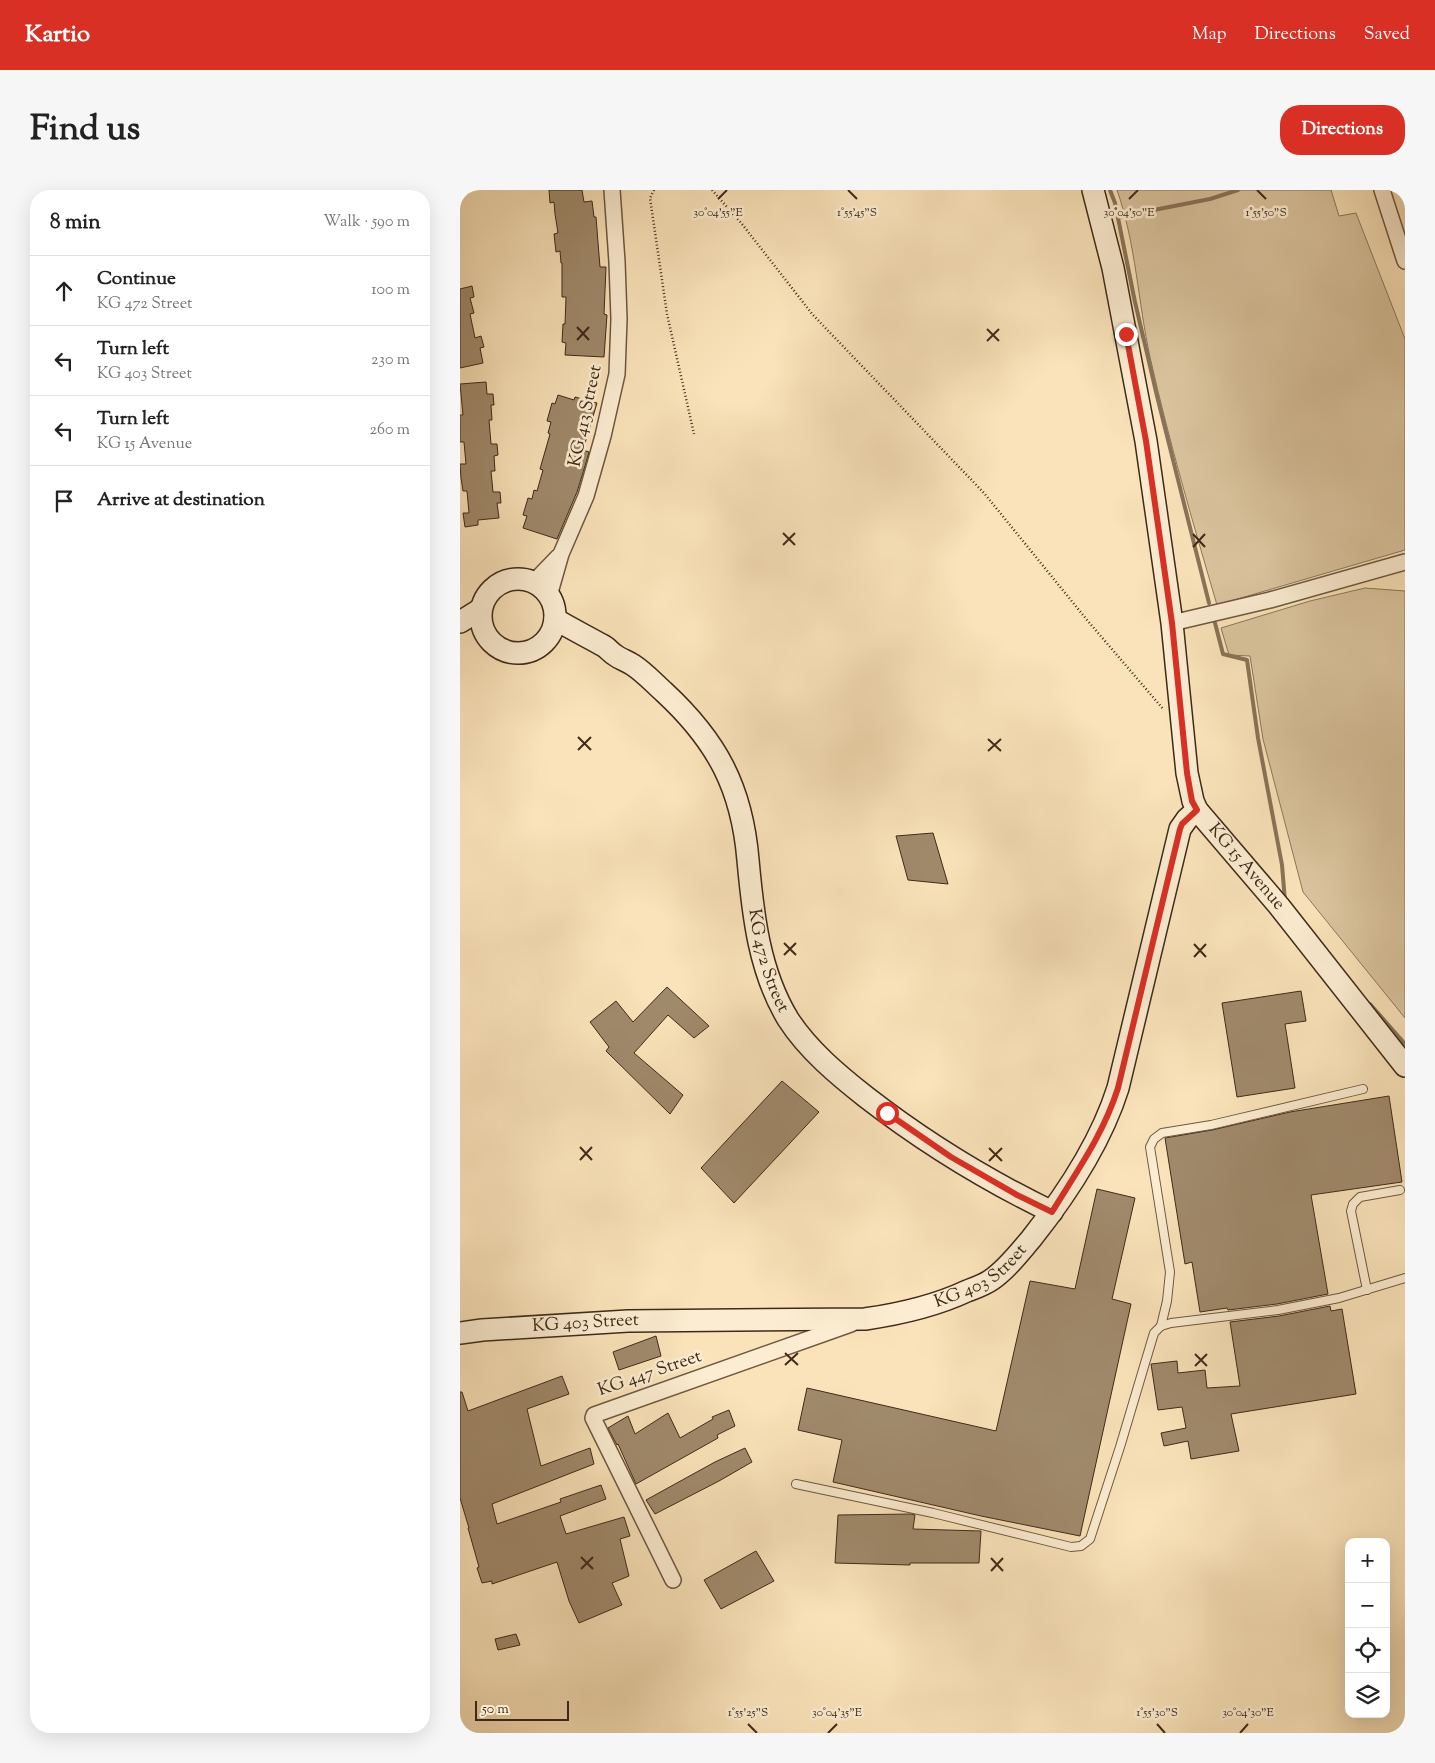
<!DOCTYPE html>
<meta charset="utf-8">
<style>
body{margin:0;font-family:"Sorts Mill Goudy",serif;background:#f6f6f6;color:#222}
.controls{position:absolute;right:15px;bottom:15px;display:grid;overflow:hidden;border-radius:10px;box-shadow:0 5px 20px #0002}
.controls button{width:45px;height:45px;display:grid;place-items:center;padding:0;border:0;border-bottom:1px solid #e0e0e0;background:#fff;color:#222;font:25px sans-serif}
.scale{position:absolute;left:15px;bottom:12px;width:94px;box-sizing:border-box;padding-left:5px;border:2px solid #3f2a18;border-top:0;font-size:14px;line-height:18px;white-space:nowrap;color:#3f2a18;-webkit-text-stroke:4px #fcedd2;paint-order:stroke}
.stop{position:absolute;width:15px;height:15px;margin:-11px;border:4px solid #d93025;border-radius:50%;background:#fff}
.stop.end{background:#d93025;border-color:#fff;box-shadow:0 1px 5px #0008}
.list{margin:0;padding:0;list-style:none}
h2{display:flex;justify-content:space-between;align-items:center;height:65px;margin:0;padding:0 20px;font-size:21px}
h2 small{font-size:16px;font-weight:400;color:#767676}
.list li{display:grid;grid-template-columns:32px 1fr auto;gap:15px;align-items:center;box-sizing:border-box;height:70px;padding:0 20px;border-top:1px solid #e0e0e0}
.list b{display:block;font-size:19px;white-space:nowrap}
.list p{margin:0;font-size:16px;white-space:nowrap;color:#767676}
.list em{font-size:16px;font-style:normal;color:#767676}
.icon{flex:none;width:28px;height:28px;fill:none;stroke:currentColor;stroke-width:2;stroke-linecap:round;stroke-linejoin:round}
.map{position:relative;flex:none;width:945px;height:1543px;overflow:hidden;border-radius:20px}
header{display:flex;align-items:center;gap:30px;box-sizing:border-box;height:70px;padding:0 25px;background:#d93025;color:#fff}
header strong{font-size:24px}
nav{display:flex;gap:28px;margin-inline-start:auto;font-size:18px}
.intro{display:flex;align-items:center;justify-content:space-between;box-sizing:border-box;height:120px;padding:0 30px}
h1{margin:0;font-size:35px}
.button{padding:12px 22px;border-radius:20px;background:#d93025;color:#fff;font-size:18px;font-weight:700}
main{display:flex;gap:30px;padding:0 30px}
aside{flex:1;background:#fff;border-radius:20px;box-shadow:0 5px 20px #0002}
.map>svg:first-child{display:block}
.green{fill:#dac49e;stroke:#8c775b}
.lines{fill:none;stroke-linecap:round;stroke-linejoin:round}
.stream{stroke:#897358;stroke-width:4}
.building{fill:#a08a6c;stroke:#3f2a18}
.lane-casing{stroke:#6e5840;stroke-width:10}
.street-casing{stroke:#6e5840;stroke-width:18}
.secondary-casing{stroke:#3f2a18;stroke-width:24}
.path{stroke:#3f2a18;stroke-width:2.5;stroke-dasharray:1 2.5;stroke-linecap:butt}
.lane{stroke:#fcedd2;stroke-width:8}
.street{stroke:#fcedd2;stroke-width:15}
.secondary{stroke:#fcedd2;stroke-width:21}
.route{stroke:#d93025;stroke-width:6}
.ticks{fill:none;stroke:#3f2a18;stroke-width:2}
.labels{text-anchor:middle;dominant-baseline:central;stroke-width:5;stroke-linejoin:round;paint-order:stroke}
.street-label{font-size:18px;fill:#3f2a18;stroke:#fcedd2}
.ticks-label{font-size:12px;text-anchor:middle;fill:#3f2a18;stroke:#fcedd2;stroke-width:5;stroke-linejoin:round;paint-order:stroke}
</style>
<header>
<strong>Kartio</strong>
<nav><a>Map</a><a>Directions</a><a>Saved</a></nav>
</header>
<div class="intro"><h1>Find us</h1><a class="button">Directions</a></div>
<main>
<aside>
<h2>8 min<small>Walk · 590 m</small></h2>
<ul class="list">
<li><svg class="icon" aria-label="ahead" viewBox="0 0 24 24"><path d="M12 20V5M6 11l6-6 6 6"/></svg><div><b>Continue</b><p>KG 472 Street</p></div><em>100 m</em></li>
<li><svg class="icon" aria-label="left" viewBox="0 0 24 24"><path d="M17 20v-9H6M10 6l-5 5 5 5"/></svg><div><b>Turn left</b><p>KG 403 Street</p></div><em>230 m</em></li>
<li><svg class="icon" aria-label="left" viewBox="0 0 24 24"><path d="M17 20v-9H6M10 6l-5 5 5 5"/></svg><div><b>Turn left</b><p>KG 15 Avenue</p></div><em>260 m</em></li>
<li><svg class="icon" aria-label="arrive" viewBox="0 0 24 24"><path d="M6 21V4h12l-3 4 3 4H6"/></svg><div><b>Arrive at destination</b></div></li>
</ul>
</aside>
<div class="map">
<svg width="945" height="1543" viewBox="0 0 945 1543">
<rect width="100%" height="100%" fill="#fae3ba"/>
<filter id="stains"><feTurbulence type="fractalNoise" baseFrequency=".004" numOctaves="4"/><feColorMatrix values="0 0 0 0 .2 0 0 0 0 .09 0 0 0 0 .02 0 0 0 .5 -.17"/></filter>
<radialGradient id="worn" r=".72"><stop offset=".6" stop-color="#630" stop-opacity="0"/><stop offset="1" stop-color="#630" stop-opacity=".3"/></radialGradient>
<g class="green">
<path d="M657,0H871L879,26L896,23L945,149V360L757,415C733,333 709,251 690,167C678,112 676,54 657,0Z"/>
<polygon points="905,398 945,401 945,828 843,702 803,549 790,466 769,465 761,438 850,411"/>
</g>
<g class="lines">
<g class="stream">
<polyline points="650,0 655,13 675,112 697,206 749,413"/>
<polyline points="658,27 750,9 778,0"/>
<polyline points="755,433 763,464 787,470 798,548 822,675 825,711"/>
<polyline points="910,814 945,854"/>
</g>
</g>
<g class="building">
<polygon points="89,0 122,0 124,12 132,11 134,27 136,27 140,77 146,77 144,124 147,125 144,167 105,165 106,153 102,152 103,134 105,134 106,107 102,107 102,73 101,73 100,61 96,62 94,44 98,43 95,24 94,12 90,13"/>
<polygon points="12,96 14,107 10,108 14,123 10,124 15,148 21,146 24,157 20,158 23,173 0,178 0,99"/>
<polygon points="26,192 27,204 33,204 34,215 31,215 32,230 29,230 31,254 37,254 38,265 34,266 35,281 31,281 33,302 40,302 41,313 37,313 39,328 18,330 18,335 5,337 3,323 9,323 7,301 3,301 1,288 0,274 6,274 4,252 0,252 0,225 3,225 0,194"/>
<polygon points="98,205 114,210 115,207 137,213 123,260 129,262 125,276 117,302 97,349 63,338 67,326 63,325 68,308 72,309 74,300 77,301 83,280 80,279 90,244 88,243 91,232 87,231 92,213 95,214"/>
<polygon points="473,643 488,694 448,690 436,646"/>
<polygon points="207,797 249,836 234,848 208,825 174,863 223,905 210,924 146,861 149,857 130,832 156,811 173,832"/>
<polygon points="841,801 846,831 825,834 835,898 777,907 762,813"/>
<polygon points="322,891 359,922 274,1013 241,978"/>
<polygon points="929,906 942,992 851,1005 868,1104 817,1114 768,1120 767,1118 740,1122 732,1072 725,1074 705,948 752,940 830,922"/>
<polygon points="637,999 675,1008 652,1109 671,1114 620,1346 521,1326 373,1292 382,1250 338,1240 347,1198 536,1241 570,1091 615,1099"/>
<polygon points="870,1116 871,1121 882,1119 896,1204 771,1224 779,1261 731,1269 728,1251 704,1256 701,1243 726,1238 722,1217 698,1220 691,1174 717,1171 718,1183 745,1180 747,1198 780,1196 770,1132 819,1126"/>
<polygon points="196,1146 201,1166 159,1180 153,1162"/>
<polygon points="102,1186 109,1204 67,1219 81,1276 130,1258 134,1274 32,1314 37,1334 101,1312 100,1309 141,1295 146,1309 100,1326 106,1344 164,1327 170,1346 160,1349 169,1386 152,1393 162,1415 119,1433 109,1411 97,1372 32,1394 32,1391 22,1393 17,1378 19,1377 8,1338 9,1338 0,1308 0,1202 2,1202 8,1221"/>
<polygon points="269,1220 275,1236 257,1245 258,1248 176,1294 158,1254 157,1255 148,1238 168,1226 175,1244 208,1223 220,1248 253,1229 252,1227"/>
<polygon points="285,1258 292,1272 259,1291 195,1324 186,1310 255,1272"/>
<polygon points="451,1324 455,1325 453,1339 521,1341 519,1373 450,1373 450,1375 375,1373 378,1325"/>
<polygon points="296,1361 314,1391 261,1419 244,1390"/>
<polygon points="56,1444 60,1455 38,1460 35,1449"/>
</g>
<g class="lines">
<defs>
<g id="lane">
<polyline points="907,1100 891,1021 893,1014 900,1007 940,1000"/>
<polyline points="701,1136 707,1111 710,1082 690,957 694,949 702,943 751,935 903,899"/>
<polyline points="336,1294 473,1323 611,1357 621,1356 630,1349 660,1257 694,1143 701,1136 711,1133 818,1120 879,1108 945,1088"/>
</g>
<g id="street">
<polyline points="922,0 945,71"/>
<polyline points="73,393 98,367"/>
<polyline points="89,406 101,364 126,306 143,246 157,184 159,129 157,72 152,0"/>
<polyline points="712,433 810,410 945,372"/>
<polyline points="213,1390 133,1228 134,1225 391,1134"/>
</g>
<g id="secondary">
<path id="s1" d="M633,0L653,78L686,251L712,433L727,583L733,611L737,620L819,716L945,876"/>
<circle cx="58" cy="426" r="37"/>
<path id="s2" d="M95,429C110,438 126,446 142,455C147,457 150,462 155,465C160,469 167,471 173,475C184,482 194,493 204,502C257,551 282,598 288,670C293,725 299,781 328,829C348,860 378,885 406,907C464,952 526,990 592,1022"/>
<polyline points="0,432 21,419"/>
<path id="s3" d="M0,1143L22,1140L168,1131L405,1129C440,1124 475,1116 507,1101C515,1098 524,1095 531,1090C546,1080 559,1063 571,1049C606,1005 641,952 658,898L720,639L727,629L737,620"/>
</g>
</defs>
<use href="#lane" class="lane-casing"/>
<use href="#street" class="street-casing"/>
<use href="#secondary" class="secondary-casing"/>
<g class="path">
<polyline points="194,0 190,8 207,124 234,244"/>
<polyline points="252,0 282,34 353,125 524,303 627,430 704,520"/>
</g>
<use href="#lane" class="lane"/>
<use href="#street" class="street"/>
<use href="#secondary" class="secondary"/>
</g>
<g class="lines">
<path class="route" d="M427,923L491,967L557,1005L592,1022C617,981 643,945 658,898L720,639L722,634L737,620L732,611L727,583L712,433L686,251L666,144"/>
</g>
<path class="ticks" d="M388,0L397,9M797,0L806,9M258,9L267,0M669,9L678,0M117,137L129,150M527,139L539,151M117,150L129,137M527,151L539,139M323,343L335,355M733,344L745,357M323,355L335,343M733,357L745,344M118,547L131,560M528,549L541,561M118,560L131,547M528,561L541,549M324,753L336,765M734,754L746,767M324,765L336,753M734,767L746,754M120,957L132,970M529,958L542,971M120,970L132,957M529,971L542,958M325,1163L338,1175M735,1164L747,1176M325,1175L338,1163M735,1176L747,1164M121,1367L133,1379M531,1368L543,1381M121,1379L133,1367M531,1381L543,1368M288,1534L297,1543M697,1534L705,1543M368,1543L377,1534M780,1543L788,1534"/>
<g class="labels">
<g class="street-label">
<text transform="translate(126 226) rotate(-78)">KG 413 Street</text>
<text stroke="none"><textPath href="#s1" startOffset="705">KG 15 Avenue</textPath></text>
<text stroke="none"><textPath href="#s2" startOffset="428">KG 472 Street</textPath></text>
<text stroke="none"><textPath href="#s3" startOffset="531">KG 403 Street</textPath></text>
<text stroke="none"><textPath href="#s3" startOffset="126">KG 403 Street</textPath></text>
<text transform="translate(190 1184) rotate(-19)">KG 447 Street</text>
</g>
</g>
<g class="ticks-label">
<text x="258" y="26">30°04'55"E</text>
<text x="397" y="26">1°55'45"S</text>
<text x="669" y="26">30°04'50"E</text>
<text x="806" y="26">1°55'50"S</text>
<text x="288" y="1526">1°55'25"S</text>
<text x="377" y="1526">30°04'35"E</text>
<text x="697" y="1526">1°55'30"S</text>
<text x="788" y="1526">30°04'30"E</text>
</g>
<rect width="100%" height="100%" filter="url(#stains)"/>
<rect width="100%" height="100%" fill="url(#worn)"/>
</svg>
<div class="controls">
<button>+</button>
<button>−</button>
<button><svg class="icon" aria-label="locate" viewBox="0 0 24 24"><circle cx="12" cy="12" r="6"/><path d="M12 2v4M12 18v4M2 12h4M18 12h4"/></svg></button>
<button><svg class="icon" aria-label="layers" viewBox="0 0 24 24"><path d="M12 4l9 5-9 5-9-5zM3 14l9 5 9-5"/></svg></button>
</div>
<div class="scale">50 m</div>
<div class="stop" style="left:427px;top:923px"></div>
<div class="stop end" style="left:666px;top:144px"></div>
</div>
</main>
